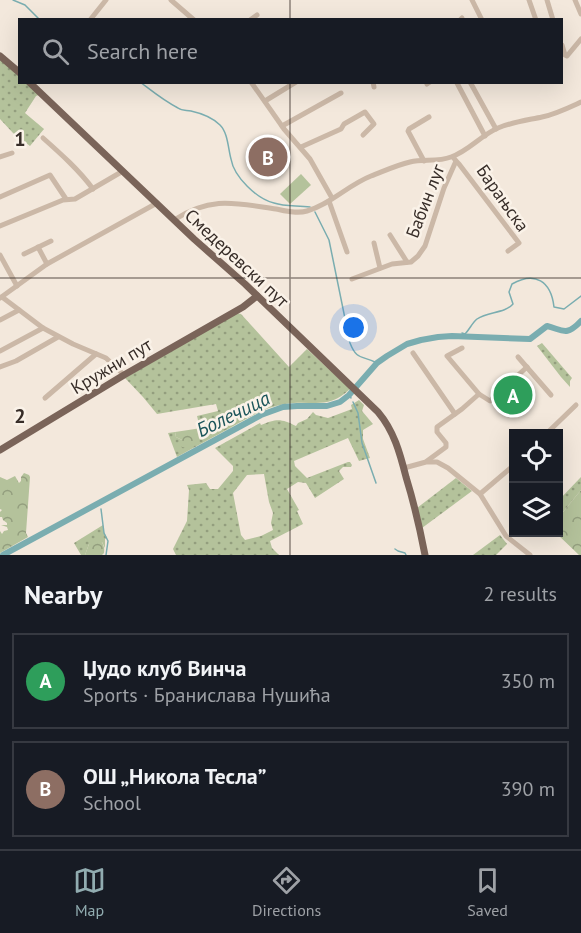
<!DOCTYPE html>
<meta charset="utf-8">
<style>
body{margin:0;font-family:"PT Sans",sans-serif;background:#242831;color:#f1f3f6}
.controls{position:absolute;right:18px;bottom:18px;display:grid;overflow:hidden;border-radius:0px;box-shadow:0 6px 24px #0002}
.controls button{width:54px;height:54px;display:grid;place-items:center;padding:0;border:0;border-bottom:2px solid #363941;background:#171b24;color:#f1f3f6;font:30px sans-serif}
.you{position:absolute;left:354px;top:328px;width:21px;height:21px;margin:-15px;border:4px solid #fff;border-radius:50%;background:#1a73e8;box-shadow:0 0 0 9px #1a73e833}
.badge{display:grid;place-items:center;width:39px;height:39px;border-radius:50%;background:#91acb0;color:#fff;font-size:20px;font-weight:700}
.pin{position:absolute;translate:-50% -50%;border:3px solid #fff;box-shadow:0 2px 6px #0006}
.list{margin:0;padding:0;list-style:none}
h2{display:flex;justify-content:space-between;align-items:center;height:78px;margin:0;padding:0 24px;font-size:26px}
h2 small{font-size:20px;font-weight:400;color:#9ea1a6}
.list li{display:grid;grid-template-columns:39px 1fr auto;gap:18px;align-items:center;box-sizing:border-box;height:96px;margin:0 12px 12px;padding:0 12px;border:2px solid #363941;border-radius:0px}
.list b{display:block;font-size:22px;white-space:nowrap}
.list p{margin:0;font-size:20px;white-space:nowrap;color:#9ea1a6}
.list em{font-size:20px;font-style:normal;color:#9ea1a6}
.icon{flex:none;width:33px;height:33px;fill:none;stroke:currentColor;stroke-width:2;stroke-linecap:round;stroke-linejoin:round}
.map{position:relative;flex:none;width:581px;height:555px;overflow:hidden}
.search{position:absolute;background:#171b24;box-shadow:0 6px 24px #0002;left:18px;right:18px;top:18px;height:66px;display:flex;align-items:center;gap:15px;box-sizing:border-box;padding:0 21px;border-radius:0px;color:#9ea1a6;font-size:22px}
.sheet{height:294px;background:#171b24}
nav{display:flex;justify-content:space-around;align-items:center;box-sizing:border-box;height:84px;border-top:2px solid #363941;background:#171b24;font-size:16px;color:#9ea1a6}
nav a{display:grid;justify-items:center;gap:3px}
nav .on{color:#91acb0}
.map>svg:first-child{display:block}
.grass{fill:url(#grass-dots);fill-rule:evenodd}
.forest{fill:url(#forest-crowns)}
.garden{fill:#b4c29b}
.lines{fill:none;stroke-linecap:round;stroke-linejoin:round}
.stream{stroke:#7aadb0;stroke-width:1.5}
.river{stroke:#7aadb0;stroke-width:6}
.minor{stroke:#cbb8a7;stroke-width:5}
.major{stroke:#7a6459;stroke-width:7}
.grid{fill:none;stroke:#372d28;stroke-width:1.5;stroke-opacity:0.55}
.labels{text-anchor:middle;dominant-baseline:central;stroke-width:5;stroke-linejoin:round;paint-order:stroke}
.street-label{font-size:18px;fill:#372d28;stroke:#faf2e8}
.water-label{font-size:20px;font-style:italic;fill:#1c555a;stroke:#faf2e8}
.grid-label{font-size:20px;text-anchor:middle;font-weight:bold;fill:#372d28;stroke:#faf2e8;stroke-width:5;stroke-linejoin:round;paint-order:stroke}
</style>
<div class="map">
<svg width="581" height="555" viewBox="0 0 581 555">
<defs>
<pattern id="grass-dots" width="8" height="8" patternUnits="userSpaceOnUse" patternTransform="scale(1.5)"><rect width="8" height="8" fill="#b4c29b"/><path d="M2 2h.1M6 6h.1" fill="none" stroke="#939e7e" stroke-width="1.8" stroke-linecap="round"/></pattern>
<pattern id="forest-crowns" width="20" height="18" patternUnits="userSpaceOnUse" patternTransform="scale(1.5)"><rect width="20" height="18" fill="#b4c29b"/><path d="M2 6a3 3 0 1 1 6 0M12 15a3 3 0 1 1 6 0" fill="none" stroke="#939e7e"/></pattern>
</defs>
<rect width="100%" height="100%" fill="#f3e8dc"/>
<g class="grass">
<polygon points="0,56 19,73 20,82 29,83 41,94 36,96 25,113 44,129 30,146 13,133 0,119"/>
<path d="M237,313L241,314L289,367L307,349L350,389C327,411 312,399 285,404C265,407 248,418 230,428C213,437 195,447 177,457L168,433L175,432L176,437L182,440V443L195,432V429L200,428L197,416L218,411L216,404L157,414L143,397L125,378Z"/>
<polygon points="542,343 572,378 570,381 570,387 561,377 537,346"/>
<path d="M359,400L364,405L362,411L373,424L363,430V439L370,458L359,461L348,438L294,461L295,466L307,478L348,462H350L352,465L351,467H343L339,471L344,479L315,498L306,483L298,482L287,489L299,510L297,511L303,524L270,541L272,548L279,555H176L173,549L187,521L189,490L187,485L206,483L210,489H218L233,471V466L215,448L260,423L261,425C277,418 282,419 296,426L298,423L307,419L313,412L316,415L328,418L352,409L351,405ZM264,474L269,502L273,513L271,523L273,530L261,536L245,540L241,535L233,493L247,475Z"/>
<polygon points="581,477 581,490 559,517 558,501"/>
<polygon points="456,478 472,491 422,528 417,508"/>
<polygon points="103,525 104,532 107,538 105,539 105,548 102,542 89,544 85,555 81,555 74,543"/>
<polygon points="500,535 507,544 496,555 473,555"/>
</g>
<g class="forest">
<polygon points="195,429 195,432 198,436 196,442 193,443 188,448 182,447 182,440 176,437 175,432"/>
<polygon points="24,473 29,475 30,477 26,533 28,537 0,553 0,531 2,534 4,531 8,530 7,527 1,525 7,525 7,523 3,520 2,517 0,517 0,512 2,510 0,509 0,477 7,480 15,476 19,483 21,481 21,477"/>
<polygon points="581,490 581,555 579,555 556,533 558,532 559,517"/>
<path d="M97,538L100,539C103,544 105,547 104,553L102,555H85L89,544Z"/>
</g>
<polygon class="garden" points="301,174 311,185 290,204 280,194"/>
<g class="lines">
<g class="stream">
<polyline points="13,0 25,5 40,20"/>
<path d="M140,82C152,91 164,101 178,108C182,111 186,110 191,111C200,113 213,118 220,125C228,133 228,148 231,159C234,177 257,199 274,203C286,207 298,205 310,207"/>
<path d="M315,212L329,240L350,343C357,361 362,355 377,363"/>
<path d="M462,333L465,334C470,329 472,323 477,319C488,311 504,314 513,304L509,292L512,284C535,271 551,281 554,307L564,309L581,296"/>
<polyline points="349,395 351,398"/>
<polyline points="353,402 358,413 362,443 376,483"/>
<polyline points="101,509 104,533 108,541 106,555"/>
<polyline points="395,549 398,551 405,553 406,555"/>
</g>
<path class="river" d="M3,555L261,415L283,407L297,406H327L340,402L349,395L377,363L387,356L407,344L421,340L438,337L452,336L530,339L547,326C563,330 566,337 581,321"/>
<g class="minor">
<polyline points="171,0 194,20"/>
<polyline points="472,0 482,20"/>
<polyline points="529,0 536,20"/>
<polyline points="547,0 553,20"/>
<polyline points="575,0 581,14"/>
<polyline points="90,20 106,0"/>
<polyline points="250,20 257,15"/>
<polyline points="460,20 462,18"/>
<polyline points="562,45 565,55 567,56 581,39"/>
<polyline points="251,82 284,129 310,159 332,198"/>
<polyline points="373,82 374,87"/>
<polyline points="470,82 496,129"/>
<polyline points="457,83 485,136"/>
<polyline points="427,84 430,82"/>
<polyline points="265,101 296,82"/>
<polyline points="282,126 341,93"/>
<path d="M43,138C61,154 79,170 93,189"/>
<polyline points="301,147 341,129 344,124 365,112 374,124 363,135"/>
<polyline points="0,157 12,153"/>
<polyline points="424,161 408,131 409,129 429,117"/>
<polyline points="456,161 459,164 519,243 508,251"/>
<polyline points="0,197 50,175 66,199"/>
<polyline points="329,201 347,252"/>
<path d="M174,220C211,196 235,203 276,209C286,211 297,214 307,211C331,204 348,185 371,176C384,171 397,165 410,162C424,159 438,162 451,157C469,151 481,135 498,128C512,122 528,120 542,117C556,114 568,108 581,102"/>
<polyline points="0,226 63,200 75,199 123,171"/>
<polyline points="390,235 407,262"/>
<polyline points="374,243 380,268"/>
<polyline points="38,247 47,264"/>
<polyline points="24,254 51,241"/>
<polyline points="0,255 17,286"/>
<polyline points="352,279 392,264 411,262 418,256 425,246 444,188 456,161 453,157"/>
<polyline points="2,297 43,328 73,344 106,358 124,375"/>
<polyline points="0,298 47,264 157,203"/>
<polyline points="0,320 19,310"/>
<polyline points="462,348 447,356 479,394"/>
<polyline points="0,351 43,328"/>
<polyline points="413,353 455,414"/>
<polyline points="518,357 551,395"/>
<polyline points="0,367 16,361 58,337"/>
<polyline points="45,398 96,354"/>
<polyline points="546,434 576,405"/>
<polyline points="427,461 446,447 446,443 437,432 437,427 462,409 479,394 490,401 527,367"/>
<polyline points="404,468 426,462 437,462 448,468 480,494 506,536 530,555"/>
<polyline points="480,494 514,465"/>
</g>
<g class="major">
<polyline points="0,56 20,73"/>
<path d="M29,82L194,239L245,284L378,412C394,431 400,453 406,477C414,503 420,529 425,555"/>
<polyline points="0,450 124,375 243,307 257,296"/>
</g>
</g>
<path class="grid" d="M290,0V20M290,82V555M0,278H581"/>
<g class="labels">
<g class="street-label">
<text transform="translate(503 198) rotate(55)">Барањска</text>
<text transform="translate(425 201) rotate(-69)">Бабин луг</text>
<text transform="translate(237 258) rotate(43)">Смедеревски пут</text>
<text transform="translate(111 366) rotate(-31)">Кружни пут</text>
</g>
<g class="water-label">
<text transform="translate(233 414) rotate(-26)">Болечица</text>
</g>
</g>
<g class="grid-label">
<text x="20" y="146">1</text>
<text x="20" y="423">2</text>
</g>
</svg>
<div class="controls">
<button><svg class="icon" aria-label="locate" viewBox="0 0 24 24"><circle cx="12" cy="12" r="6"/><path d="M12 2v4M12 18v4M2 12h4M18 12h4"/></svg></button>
<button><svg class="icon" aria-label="layers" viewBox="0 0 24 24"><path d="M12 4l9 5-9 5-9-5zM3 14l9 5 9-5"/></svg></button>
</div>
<div class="you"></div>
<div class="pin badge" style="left:513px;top:395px;background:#2e9e5b">A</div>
<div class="pin badge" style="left:268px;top:157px;background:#8d6e63">B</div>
<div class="search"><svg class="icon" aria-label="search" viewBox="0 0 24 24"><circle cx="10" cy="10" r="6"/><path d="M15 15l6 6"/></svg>Search here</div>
</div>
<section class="sheet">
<h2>Nearby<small>2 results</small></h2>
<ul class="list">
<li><span class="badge" style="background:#2e9e5b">A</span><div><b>Џудо клуб Винча</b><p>Sports · Бранислава Нушића</p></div><em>350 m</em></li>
<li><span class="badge" style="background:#8d6e63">B</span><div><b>ОШ „Никола Тесла”</b><p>School</p></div><em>390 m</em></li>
</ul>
</section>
<nav>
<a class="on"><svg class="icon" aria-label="map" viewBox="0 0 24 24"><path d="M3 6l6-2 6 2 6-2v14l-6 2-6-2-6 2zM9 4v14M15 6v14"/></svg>Map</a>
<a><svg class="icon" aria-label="directions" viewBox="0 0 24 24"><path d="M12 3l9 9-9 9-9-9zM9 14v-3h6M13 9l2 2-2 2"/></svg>Directions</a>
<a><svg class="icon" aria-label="saved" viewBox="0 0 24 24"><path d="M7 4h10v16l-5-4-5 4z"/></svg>Saved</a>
</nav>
